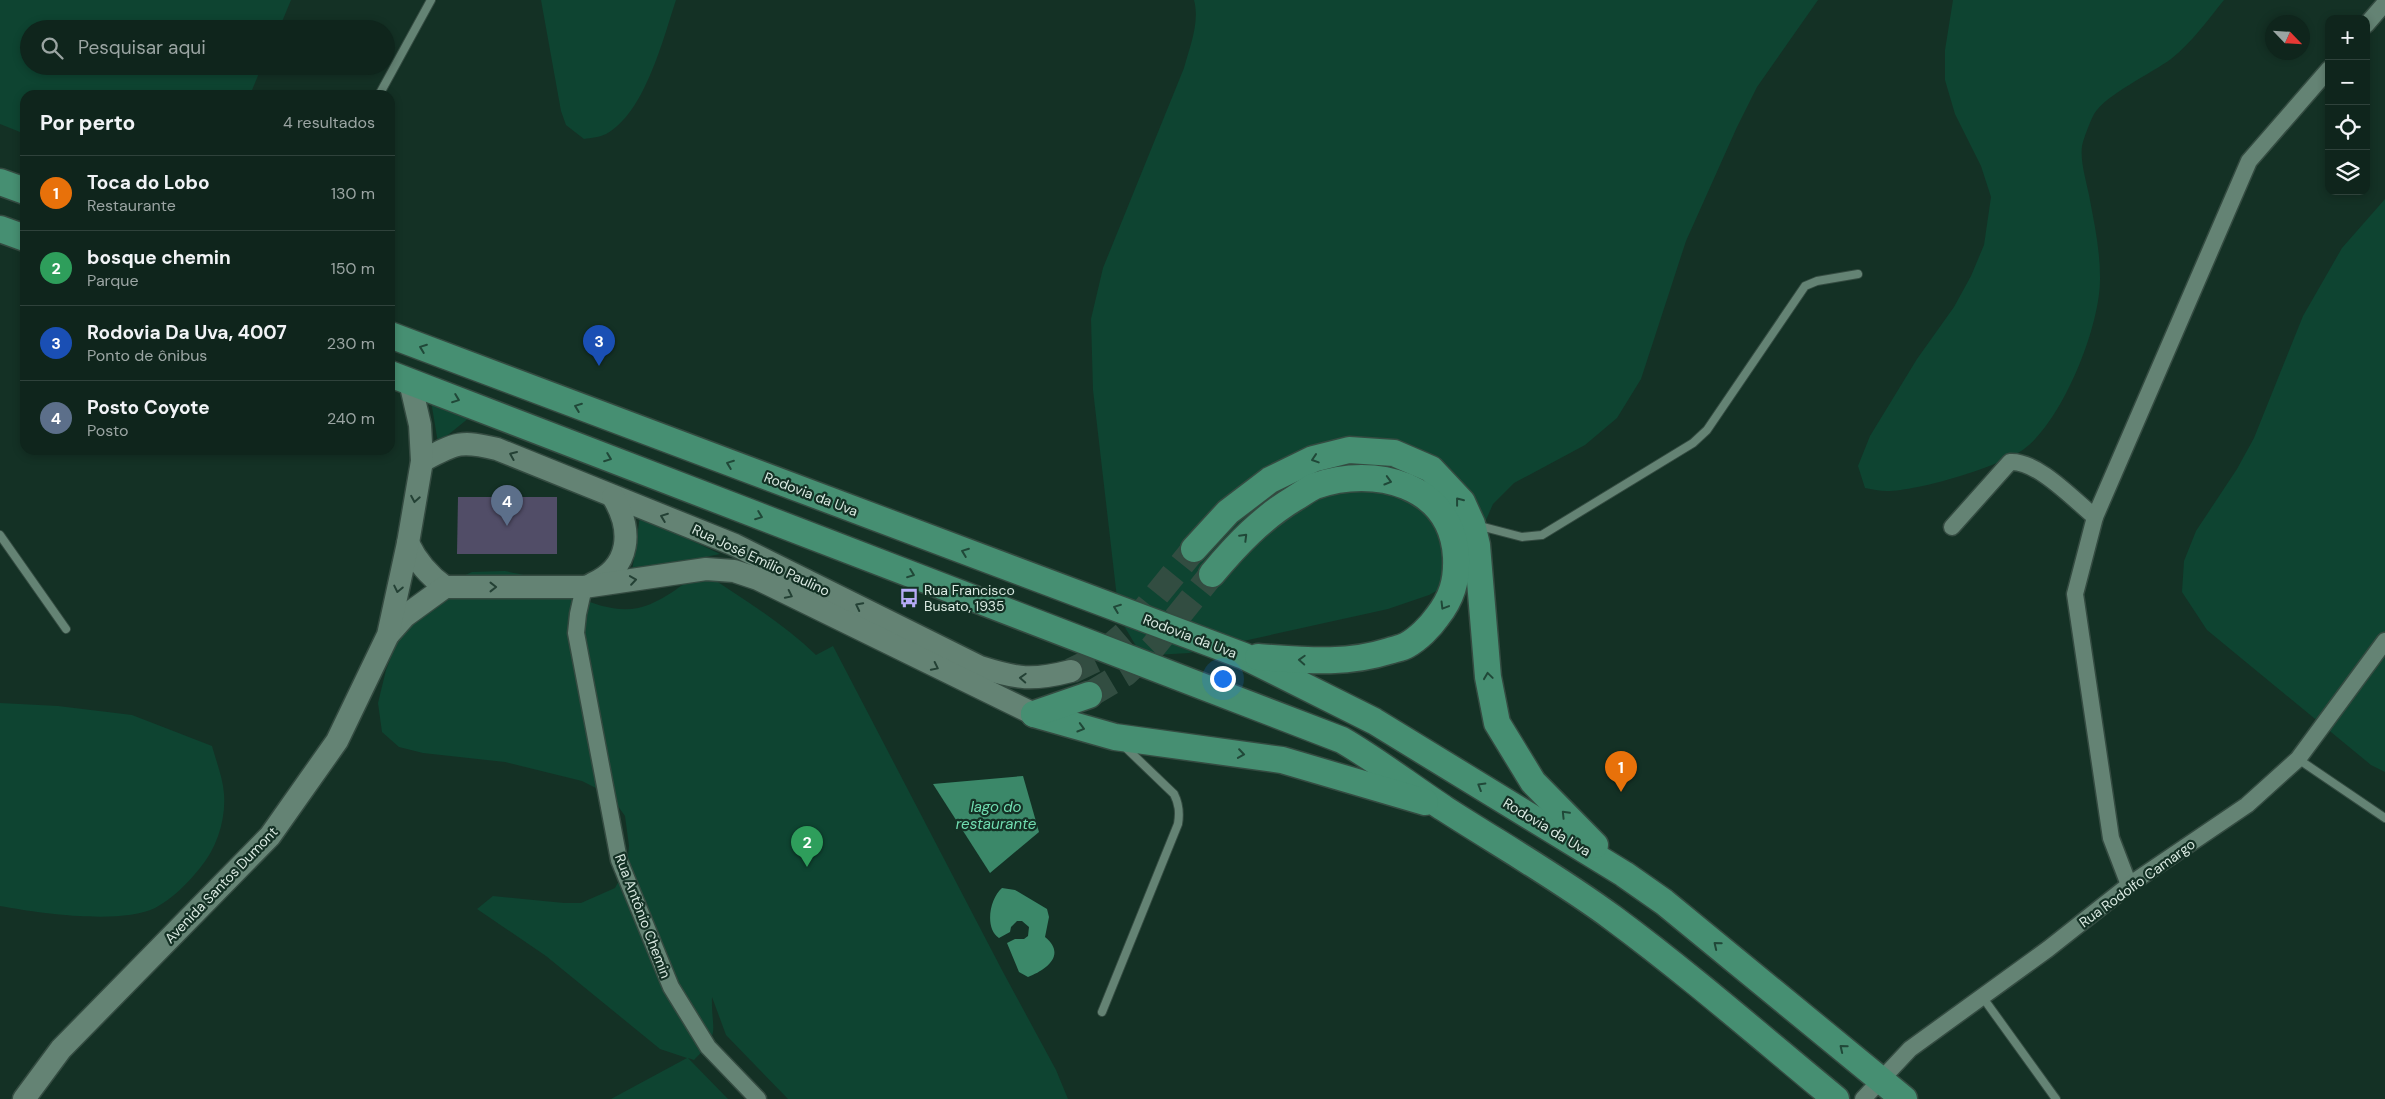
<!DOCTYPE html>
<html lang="pt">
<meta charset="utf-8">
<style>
body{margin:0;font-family:"DM Sans",sans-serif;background:#1d3129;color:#f1f3f6}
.controls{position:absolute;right:15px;top:15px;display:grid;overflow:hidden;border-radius:10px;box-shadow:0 2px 8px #0003}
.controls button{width:45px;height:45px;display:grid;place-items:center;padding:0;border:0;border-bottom:1px solid #2f423b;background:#0f251c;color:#f1f3f6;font:25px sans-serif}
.compass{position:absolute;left:2265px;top:15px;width:45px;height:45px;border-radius:50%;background:#0f251c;box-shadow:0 2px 8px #0003;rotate:115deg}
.you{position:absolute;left:1222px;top:678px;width:18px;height:18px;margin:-12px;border:4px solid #fff;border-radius:50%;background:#1a73e8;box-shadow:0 0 0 8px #1a73e833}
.badge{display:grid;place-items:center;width:32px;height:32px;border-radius:50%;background:#2563eb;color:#fff;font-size:16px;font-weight:700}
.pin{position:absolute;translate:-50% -41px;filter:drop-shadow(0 1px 2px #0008)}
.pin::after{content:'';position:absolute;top:26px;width:18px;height:15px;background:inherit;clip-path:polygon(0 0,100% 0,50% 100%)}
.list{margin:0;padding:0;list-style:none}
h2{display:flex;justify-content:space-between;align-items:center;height:65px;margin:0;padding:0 20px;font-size:21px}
h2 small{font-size:16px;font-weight:400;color:#9ba5a3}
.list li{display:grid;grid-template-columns:32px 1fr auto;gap:15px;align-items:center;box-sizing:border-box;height:75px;padding:0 20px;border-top:1px solid #2f423b}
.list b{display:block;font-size:19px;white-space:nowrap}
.list p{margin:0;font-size:16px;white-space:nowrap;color:#9ba5a3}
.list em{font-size:16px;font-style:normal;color:#9ba5a3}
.icon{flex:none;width:28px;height:28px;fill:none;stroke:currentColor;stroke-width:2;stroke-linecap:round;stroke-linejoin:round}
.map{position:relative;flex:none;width:2385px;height:1099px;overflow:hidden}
.search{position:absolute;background:#0f251c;box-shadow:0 2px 8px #0003;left:20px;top:20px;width:375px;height:55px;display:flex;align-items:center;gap:12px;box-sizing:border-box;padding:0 18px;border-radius:28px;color:#9ba5a3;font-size:19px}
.panel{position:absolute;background:#0f251c;box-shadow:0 2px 8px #0003;left:20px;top:90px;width:375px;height:365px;border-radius:15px}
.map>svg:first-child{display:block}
.green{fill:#0e4431}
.water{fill:#3b8869}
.building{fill:#514d67}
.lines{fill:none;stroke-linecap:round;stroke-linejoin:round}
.primary-tunnel{stroke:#324d41;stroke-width:26;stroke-dasharray:26 13;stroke-linecap:butt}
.lane-casing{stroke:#344b41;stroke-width:10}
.street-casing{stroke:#344b41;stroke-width:19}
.secondary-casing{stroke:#344b41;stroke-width:25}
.primary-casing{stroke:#344b41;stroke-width:29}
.lane{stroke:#648374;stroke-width:8}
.street{stroke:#648374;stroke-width:16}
.secondary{stroke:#648374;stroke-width:22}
.primary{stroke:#468f72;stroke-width:26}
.oneway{stroke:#204838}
.oneway2{stroke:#244135}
.labels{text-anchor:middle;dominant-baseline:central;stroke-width:4.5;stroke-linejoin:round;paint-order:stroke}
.street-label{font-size:14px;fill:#daeae2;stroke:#143125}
.poi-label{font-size:14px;fill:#daeae2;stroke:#143125;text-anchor:start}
.water-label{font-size:15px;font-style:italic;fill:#71ddb1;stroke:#143125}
</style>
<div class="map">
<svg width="2385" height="1099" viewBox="0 0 2385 1099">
<rect width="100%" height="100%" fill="#143125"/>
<g class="green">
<polygon points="0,0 291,0 279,29 29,29 29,66 262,66 250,95 25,95 25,134 0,124"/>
<path d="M541,0H676C663,39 645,113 606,134C600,137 591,138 584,139L566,125L561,111Z"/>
<path d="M1194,0H1818L1757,87L1737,127L1686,241L1641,379L1617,418L1585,445L1514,483L1493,504L1467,563L1449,584L1429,595L1388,609L1189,653L1155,655L1136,646L1123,624L1117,598L1093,390L1091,319L1103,268L1184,68C1190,46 1200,22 1194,0Z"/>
<path d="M1953,0H2224C2207,21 2192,42 2171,59C2152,73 2105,95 2094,114C2090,122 2084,137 2082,146C2080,161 2086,180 2089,195C2094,222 2100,249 2100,277C2101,325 2063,420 2024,449C1999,467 1918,491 1887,491C1880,491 1872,489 1865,488L1858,466L1870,436L1917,359L1954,307L1971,276L1984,245L1991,197L1981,166L1955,114L1945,80V50Z"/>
<polygon points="2385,199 2385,772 2371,765 2207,630 2182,592 2184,561 2196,531 2237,469 2254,438 2303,316 2342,248"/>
<polygon points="431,401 470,417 438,443"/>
<polygon points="640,516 720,554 632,572"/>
<path d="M505,571C514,573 523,574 531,577C564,589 602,615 638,608C659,604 684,584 701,571C740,597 782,622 816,655L833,646L1003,972L1056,1070L1068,1099H788L726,1035L712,997C711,1031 722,1033 694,1060L688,1058L728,1099H611L687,1058L660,1049L546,956L477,909L493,896L564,903H581L615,888L627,866L629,846L625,816L610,795L582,781L505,762L423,753L399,747L382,732L378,703L386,670L399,637L441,586L472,572Z"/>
<path d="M0,703L58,706L132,715L212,746C216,761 223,778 224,794C226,819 217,848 200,868C188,883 173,898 155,908C120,925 38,913 0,906Z"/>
</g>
<g class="water">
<polygon points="1023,776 1039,832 990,873 933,784"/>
<path d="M1002,888L1015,890L1047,909L1049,917L1045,937C1067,955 1046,970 1028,977L1019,972L1007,943L1015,939H1024L1028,936L1029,927L1022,921H1017L1011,927L1010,932L999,938C984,928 990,898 1002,888Z"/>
</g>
<polygon class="building" points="458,497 557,497 557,554 457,554"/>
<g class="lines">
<g class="primary-tunnel">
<polyline points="1071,671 1096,659 1125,634 1194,549"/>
<polyline points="1089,695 1126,673 1153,647 1212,574"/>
</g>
<defs>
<g id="lane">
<polyline points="379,95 431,0"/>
<polyline points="1476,525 1522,537 1542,535 1693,443 1707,430 1805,286 1817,281 1858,274"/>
<polyline points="0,535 66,629"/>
<polyline points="2298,759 2385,818"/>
<polyline points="1981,995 2056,1099"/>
<path d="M1102,1012L1178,824C1180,812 1179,804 1174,794L1123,745"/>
</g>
<g id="street">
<polyline points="2366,25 2385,3"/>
<path d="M1952,527L2010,462C2037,460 2074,500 2095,517"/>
<polyline points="584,587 578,614 576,633 619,860 671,987 708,1047 758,1099"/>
<polyline points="2129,885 2111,838 2075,594 2095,517 2249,161 2329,69"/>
<polyline points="1863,1099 1910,1049 2048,949 2129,885 2247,805 2298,759 2385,641"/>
</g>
<g id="secondary">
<path d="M422,461C456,443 460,440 497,449L735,545L980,667C1018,679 1032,681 1071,671"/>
<path d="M408,543C417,562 428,575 445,587"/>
<path d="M592,584C631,567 633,530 613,497"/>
<polyline points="389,634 405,616 445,587 584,587 706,569 734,571 758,579 1034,714"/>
<polyline points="24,1099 61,1049 270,836 337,741 388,635 408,543 422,461 420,425 410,382"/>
</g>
<g id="primary">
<polyline points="0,182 25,191"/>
<polyline points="0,229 25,238"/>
<polyline points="390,335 1244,656 1374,721 1624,874 1664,902 1904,1099"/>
<path d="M390,374L1342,740C1378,761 1410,786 1445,809C1501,845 1559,878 1613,918C1690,975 1762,1038 1836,1099"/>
<polyline points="1194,549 1228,512 1270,480 1313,459 1349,450 1394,453 1431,469 1462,502 1472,524 1477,545 1488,677 1497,723 1533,782 1595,845"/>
<path d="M1212,574C1237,544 1262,518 1295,498C1302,494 1308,489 1315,486C1374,465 1452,484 1456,557C1457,581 1452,598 1437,617C1430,627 1418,639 1407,645C1402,648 1395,649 1389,651C1345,665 1303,660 1258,657"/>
<polyline points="1034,714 1115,737 1282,760 1425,802"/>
<polyline points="1034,714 1089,695"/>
</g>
</defs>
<use href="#lane" class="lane-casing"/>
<use href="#street" class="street-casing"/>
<use href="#secondary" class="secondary-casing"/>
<use href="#primary" class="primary-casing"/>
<use href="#lane" class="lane"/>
<use href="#street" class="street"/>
<use href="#secondary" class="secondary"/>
<use href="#primary" class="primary"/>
</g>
<defs><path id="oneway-chevron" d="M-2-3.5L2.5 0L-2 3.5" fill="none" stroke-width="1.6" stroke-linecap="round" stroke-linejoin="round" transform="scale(1.25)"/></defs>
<g class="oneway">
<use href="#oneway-chevron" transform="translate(423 348) rotate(-159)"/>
<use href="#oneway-chevron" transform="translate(456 399) rotate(21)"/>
<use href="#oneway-chevron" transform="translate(578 407) rotate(-159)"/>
<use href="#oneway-chevron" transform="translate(608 458) rotate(21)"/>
<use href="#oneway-chevron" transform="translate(1315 459) rotate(162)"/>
<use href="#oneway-chevron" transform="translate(730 464) rotate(-159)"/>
<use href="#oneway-chevron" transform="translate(1388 481) rotate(16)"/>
<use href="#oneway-chevron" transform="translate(1459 501) rotate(-128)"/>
<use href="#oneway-chevron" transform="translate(759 516) rotate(21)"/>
<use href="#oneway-chevron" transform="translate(1244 537) rotate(-45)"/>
<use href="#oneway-chevron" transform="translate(965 552) rotate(-159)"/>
<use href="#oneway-chevron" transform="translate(911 574) rotate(21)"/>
<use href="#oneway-chevron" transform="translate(1444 606) rotate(121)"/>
<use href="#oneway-chevron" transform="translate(1117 608) rotate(-159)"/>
<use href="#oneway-chevron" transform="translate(1302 660) rotate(-177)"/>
<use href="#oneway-chevron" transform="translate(1488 676) rotate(-98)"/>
<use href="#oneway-chevron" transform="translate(1081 728) rotate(16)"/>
<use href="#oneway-chevron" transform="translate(1241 754) rotate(8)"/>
<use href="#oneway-chevron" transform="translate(1481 786) rotate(-149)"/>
<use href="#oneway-chevron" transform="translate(1565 814) rotate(-134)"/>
<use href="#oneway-chevron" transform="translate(1717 945) rotate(-141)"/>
<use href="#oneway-chevron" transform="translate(1843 1048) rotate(-141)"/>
</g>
<g class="oneway2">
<use href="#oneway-chevron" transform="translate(513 455) rotate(-157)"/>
<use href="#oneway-chevron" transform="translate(415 499) rotate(100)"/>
<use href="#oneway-chevron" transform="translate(664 517) rotate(-159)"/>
<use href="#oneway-chevron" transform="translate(633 580) rotate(-8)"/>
<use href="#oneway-chevron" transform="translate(493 587)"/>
<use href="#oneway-chevron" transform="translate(398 589) rotate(102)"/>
<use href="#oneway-chevron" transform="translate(789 595) rotate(26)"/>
<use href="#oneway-chevron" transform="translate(859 606) rotate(-153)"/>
<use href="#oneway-chevron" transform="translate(935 667) rotate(26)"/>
<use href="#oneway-chevron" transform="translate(1023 678) rotate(-177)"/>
</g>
<defs>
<symbol id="bus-bare" viewBox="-9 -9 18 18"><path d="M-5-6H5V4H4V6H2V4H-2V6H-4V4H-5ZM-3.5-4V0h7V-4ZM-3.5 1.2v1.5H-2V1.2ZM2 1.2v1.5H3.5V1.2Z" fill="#b7abf7" stroke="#143125" stroke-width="2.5" paint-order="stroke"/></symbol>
</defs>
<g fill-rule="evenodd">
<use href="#bus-bare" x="895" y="584" width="28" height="28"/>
</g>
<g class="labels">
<g class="street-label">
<text transform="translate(811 494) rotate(21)">Rodovia da Uva</text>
<text transform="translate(761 560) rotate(25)">Rua José Emílio Paulino</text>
<text transform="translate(1190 636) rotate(21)">Rodovia da Uva</text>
<text transform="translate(1547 827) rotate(31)">Rodovia da Uva</text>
<text transform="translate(2137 883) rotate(-36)">Rua Rodolfo Camargo</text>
<text transform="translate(221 885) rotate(-46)">Avenida Santos Dumont</text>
<text transform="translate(643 916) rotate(69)">Rua Antônio Chemin</text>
</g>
<g class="poi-label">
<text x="924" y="590">Rua Francisco<tspan x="924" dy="16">Busato, 1935</tspan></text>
</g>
<g class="water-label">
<text x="996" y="807">lago do<tspan x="996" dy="17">restaurante</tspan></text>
</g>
</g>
</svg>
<div class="controls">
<button>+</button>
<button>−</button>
<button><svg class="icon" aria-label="locate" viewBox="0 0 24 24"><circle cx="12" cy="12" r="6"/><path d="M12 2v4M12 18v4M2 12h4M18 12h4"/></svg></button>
<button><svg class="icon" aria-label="layers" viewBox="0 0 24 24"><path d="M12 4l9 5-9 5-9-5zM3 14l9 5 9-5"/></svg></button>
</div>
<svg class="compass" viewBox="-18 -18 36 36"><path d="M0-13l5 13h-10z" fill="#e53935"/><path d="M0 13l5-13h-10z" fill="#9ba5a3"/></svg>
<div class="you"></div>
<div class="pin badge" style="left:1621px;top:792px;background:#e8710a">1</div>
<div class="pin badge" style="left:807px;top:867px;background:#2e9e5b">2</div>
<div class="pin badge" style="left:599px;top:366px;background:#1a4fb4">3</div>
<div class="pin badge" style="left:507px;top:526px;background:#5c6f8a">4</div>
<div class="search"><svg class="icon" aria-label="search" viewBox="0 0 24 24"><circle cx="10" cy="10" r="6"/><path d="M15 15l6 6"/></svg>Pesquisar aqui</div>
<section class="panel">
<h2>Por perto<small>4 resultados</small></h2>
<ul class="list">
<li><span class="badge" style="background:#e8710a">1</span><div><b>Toca do Lobo</b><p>Restaurante</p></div><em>130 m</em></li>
<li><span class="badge" style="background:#2e9e5b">2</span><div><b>bosque chemin</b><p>Parque</p></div><em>150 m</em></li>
<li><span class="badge" style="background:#1a4fb4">3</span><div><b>Rodovia Da Uva, 4007</b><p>Ponto de ônibus</p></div><em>230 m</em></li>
<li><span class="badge" style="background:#5c6f8a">4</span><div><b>Posto Coyote</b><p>Posto</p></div><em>240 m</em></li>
</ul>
</section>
</div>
